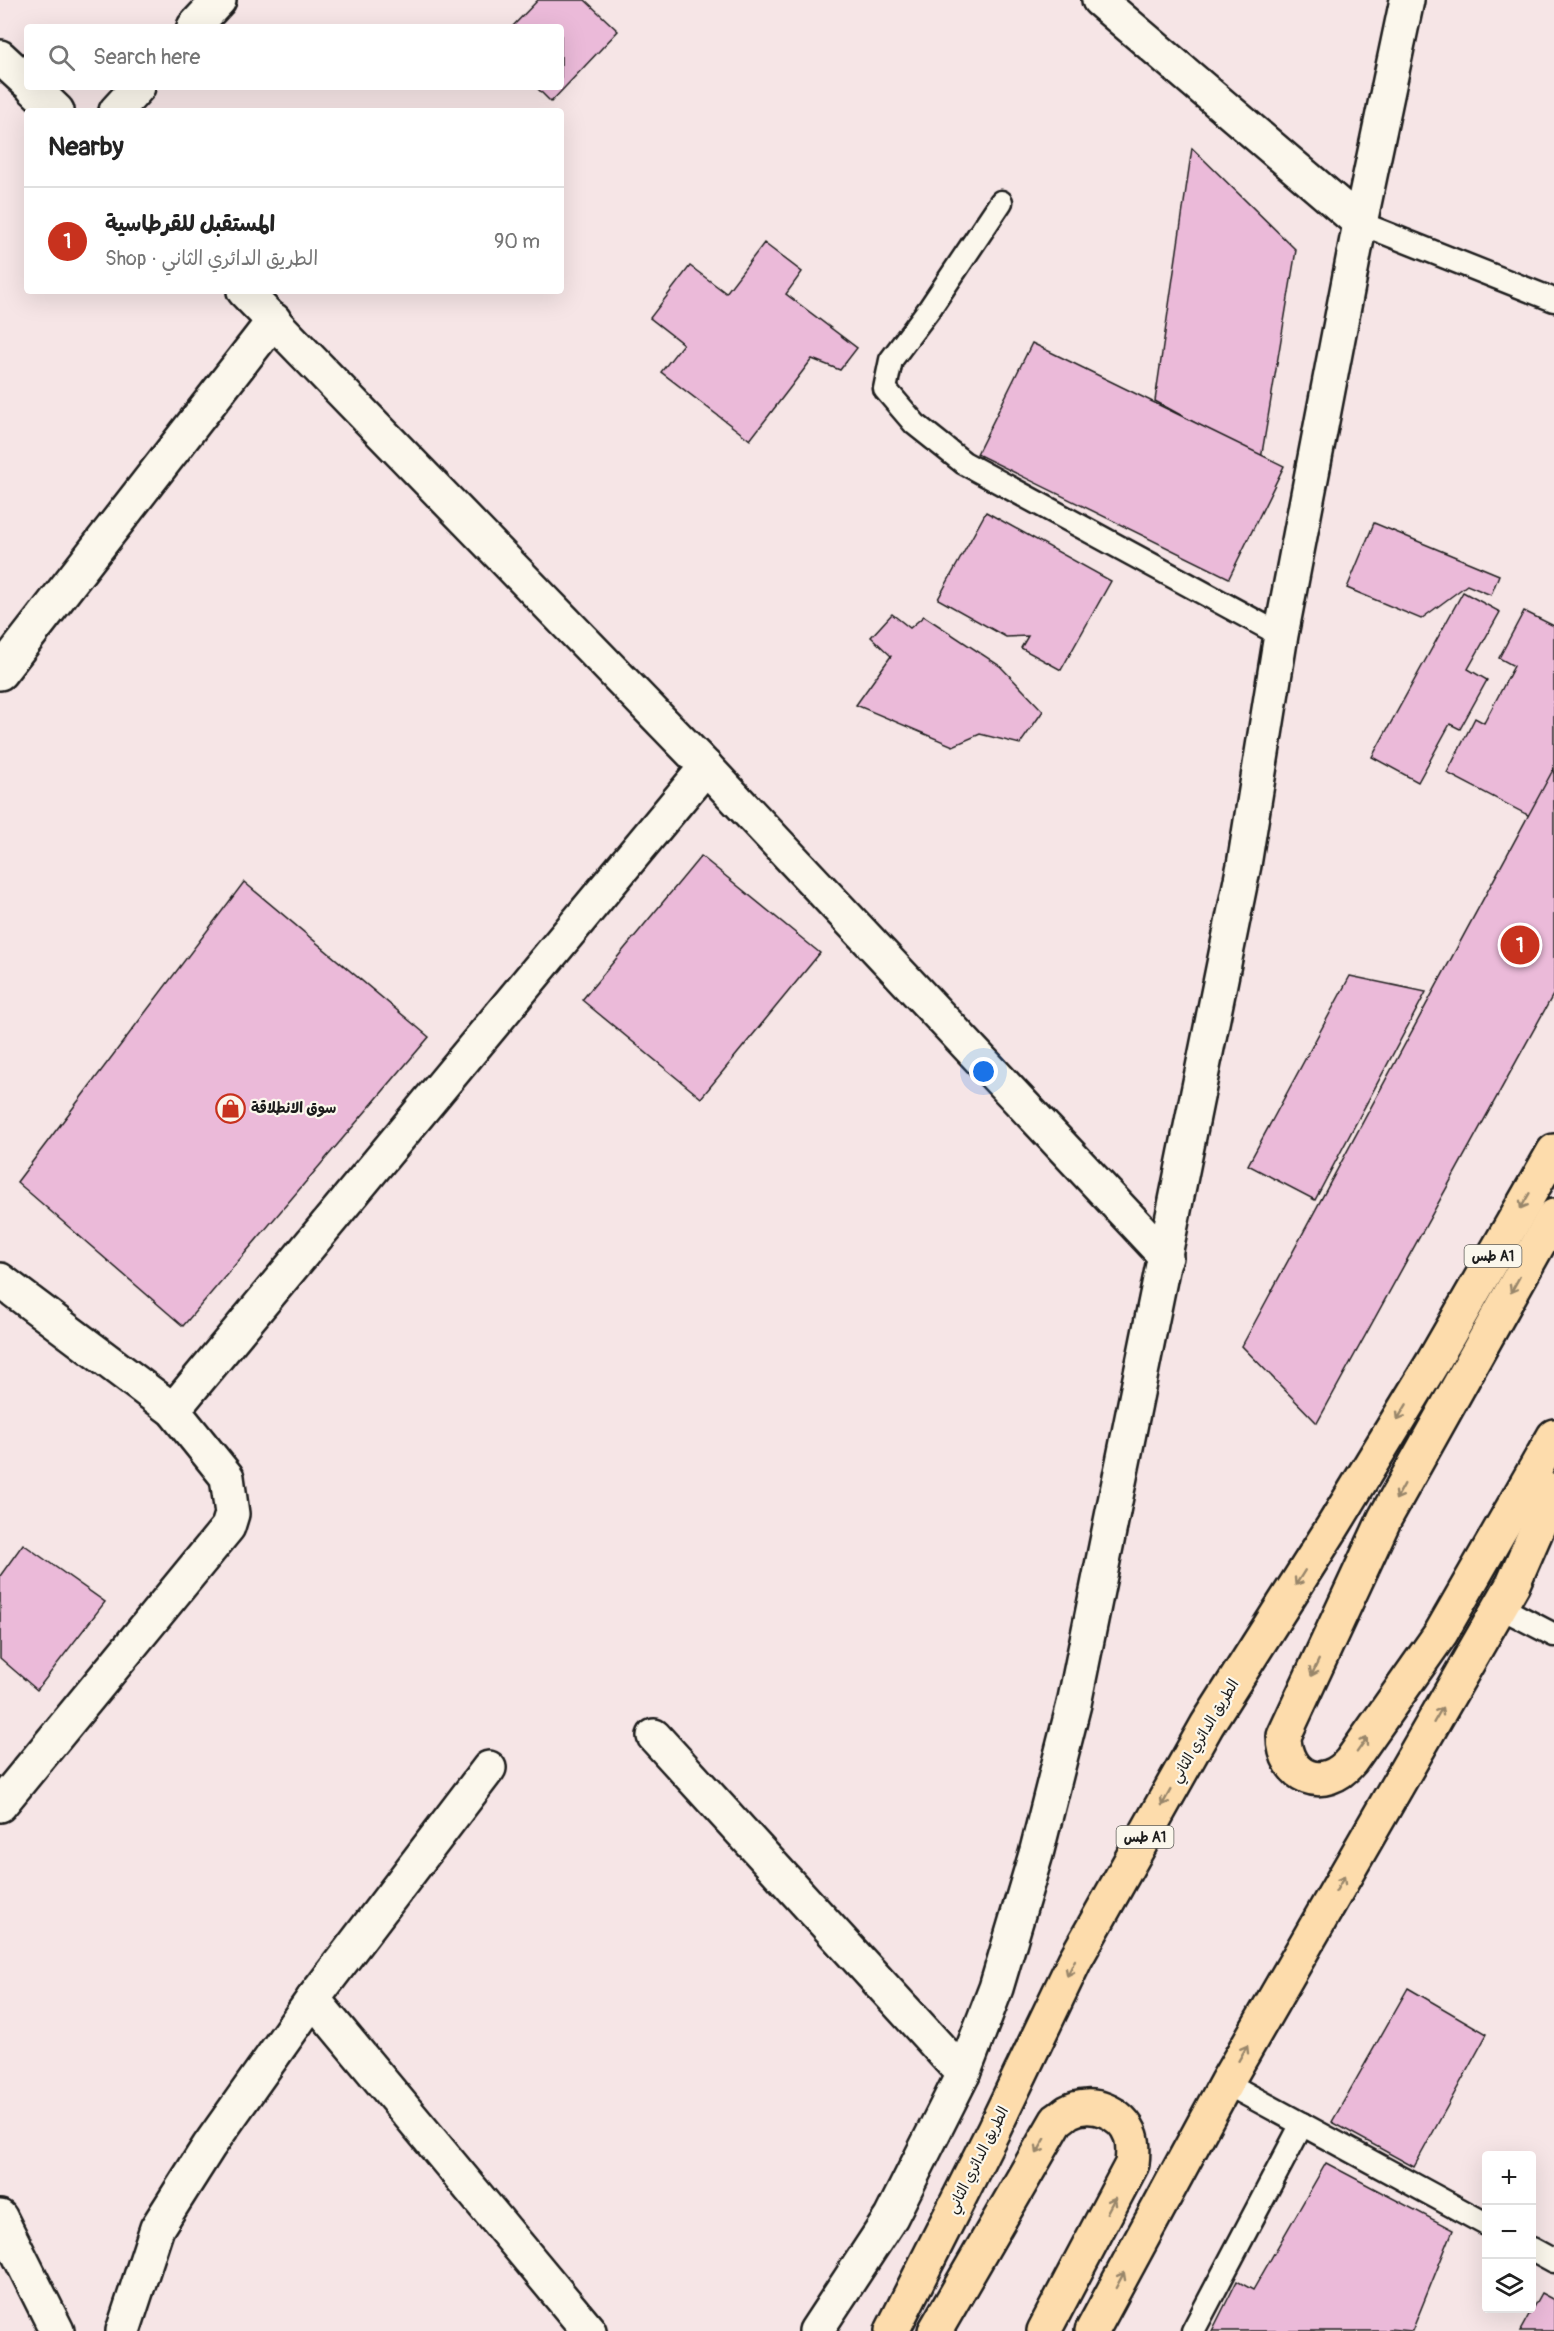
<!DOCTYPE html>
<meta charset="utf-8">
<style>
body{margin:0;font-family:Pangolin,"Playpen Sans Arabic",sans-serif;background:#f6f6f6;color:#222}
.controls{position:absolute;right:18px;bottom:18px;display:grid;overflow:hidden;border-radius:6px;box-shadow:0 6px 24px #0002}
.controls button{width:54px;height:54px;display:grid;place-items:center;padding:0;border:0;border-bottom:2px solid #e0e0e0;background:#fff;color:#222;font:30px sans-serif}
.you{position:absolute;left:984px;top:1072px;width:21px;height:21px;margin:-15px;border:4px solid #fff;border-radius:50%;background:#1a73e8;box-shadow:0 0 0 9px #1a73e833}
.badge{display:grid;place-items:center;width:39px;height:39px;border-radius:50%;background:#c8321e;color:#fff;font-size:20px;font-weight:700}
.pin{position:absolute;translate:-50% -50%;border:3px solid #fff;box-shadow:0 2px 6px #0006}
.list{margin:0;padding:0;list-style:none}
h2{display:flex;justify-content:space-between;align-items:center;height:78px;margin:0;padding:0 24px;font-size:26px}
h2 small{font-size:20px;font-weight:400;color:#767676}
.list li{display:grid;grid-template-columns:39px 1fr auto;gap:18px;align-items:center;box-sizing:border-box;height:108px;padding:0 24px;border-top:2px solid #e0e0e0}
.list b{display:block;font-size:22px;white-space:nowrap}
.list p{margin:0;font-size:20px;white-space:nowrap;color:#767676}
.list em{font-size:20px;font-style:normal;color:#767676}
.icon{flex:none;width:33px;height:33px;fill:none;stroke:currentColor;stroke-width:2;stroke-linecap:round;stroke-linejoin:round}
.map{position:relative;flex:none;width:1554px;height:2331px;overflow:hidden}
.search{position:absolute;background:#fff;box-shadow:0 6px 24px #0002;left:24px;top:24px;width:540px;height:66px;display:flex;align-items:center;gap:15px;box-sizing:border-box;padding:0 21px;border-radius:6px;color:#767676;font-size:22px}
.panel{position:absolute;background:#fff;box-shadow:0 6px 24px #0002;left:24px;top:108px;width:540px;height:186px;border-radius:6px}
.map>svg:first-child{display:block}
.building{fill:#ebbad9;stroke:#1c1c1c;stroke-width:1.5}
.lines{fill:none;stroke-linecap:round;stroke-linejoin:round}
.lane-casing{stroke:#1c1c1c;stroke-width:27}
.street-casing{stroke:#1c1c1c;stroke-width:38}
.secondary-casing{stroke:#1c1c1c;stroke-width:38}
.highway-casing{stroke:#1c1c1c;stroke-width:38}
.lane{stroke:#fbf7ec;stroke-width:22}
.street{stroke:#fbf7ec;stroke-width:33}
.secondary{stroke:#fbf7ec;stroke-width:33}
.highway{stroke:#fddcac;stroke-width:33}
.oneway{stroke:#98866b}
.labels{text-anchor:middle;dominant-baseline:central;stroke-width:4.5;stroke-linejoin:round;paint-order:stroke}
.shield{fill:#fbf7ec;stroke:#5f5e5a;stroke-width:1.5}
.shield-label{font-size:14px;font-weight:bold;fill:#1c1c1c}
.poi-label{font-size:15px;font-weight:bold;fill:#1c1c1c;stroke:#fbf7ec;text-anchor:start}
.street-label{font-size:15px;fill:#1c1c1c;stroke:#fbf7ec}
</style>
<div class="map">
<svg width="1554" height="2331" viewBox="0 0 1554 2331">
<rect width="100%" height="100%" fill="#f6e5e6"/>
<filter id="ink" filterUnits="userSpaceOnUse"><feTurbulence type="fractalNoise" baseFrequency=".0167" numOctaves="2"/><feDisplacementMap in="SourceGraphic" scale="12" xChannelSelector="R" yChannelSelector="G"/><feConvolveMatrix kernelMatrix="1 2 1 2 8 2 1 2 1" color-interpolation-filters="sRGB"/></filter>
<g filter="url(#ink)">
<g class="building">
<polygon points="538,0 585,0 618,31 551,102 536,87 561,87 561,27 512,27"/>
<polygon points="1192,148 1296,250 1261,459 1155,401"/>
<polygon points="764,243 802,272 786,294 857,348 840,370 812,359 750,440 661,372 683,344 650,318 690,266 726,293"/>
<polygon points="1032,343 1284,466 1229,578 977,454"/>
<polygon points="986,512 1111,581 1061,670 1021,648 1028,636 1006,637 938,599"/>
<polygon points="1374,523 1499,575 1491,595 1467,585 1421,619 1347,588"/>
<polygon points="1463,592 1500,612 1468,669 1487,680 1460,729 1450,724 1418,782 1372,757"/>
<polygon points="1524,611 1554,626 1554,807 1545,824 1447,773 1475,718 1484,723 1514,666 1499,658"/>
<polygon points="892,614 910,628 924,616 1000,666 1043,711 1020,744 980,734 953,746 856,705 891,656 871,637"/>
<polygon points="1554,768 1554,993 1317,1423 1242,1346"/>
<polygon points="701,856 820,953 701,1098 582,1000"/>
<polygon points="244,882 429,1037 183,1326 17,1182"/>
<polygon points="1350,976 1426,992 1315,1200 1248,1165"/>
<polygon points="23,1544 105,1602 37,1690 0,1658 0,1576"/>
<polygon points="1408,1988 1487,2034 1414,2167 1332,2122"/>
<polygon points="1326,2163 1453,2230 1412,2331 1389,2329 1388,2331 1212,2331 1237,2281 1253,2290"/>
<polygon points="1541,2293 1554,2300 1554,2331 1520,2331"/>
</g>
<g class="lines">
<defs>
<g id="lane">
<polyline points="1001,202 930,308 891,360 885,389 915,424 964,463 1281,635"/>
<polyline points="1360,223 1554,300"/>
<polyline points="1500,1607 1554,1635"/>
<polyline points="1226,2083 1486,2224"/>
<polyline points="1532,2249 1554,2261"/>
<polyline points="1193,2331 1302,2124"/>
</g>
<g id="street">
<polyline points="1099,0 1360,223"/>
<polyline points="194,27 219,0"/>
<polyline points="116,111 138,87"/>
<polyline points="0,673 274,320"/>
<polyline points="0,1280 173,1410 227,1477 232,1514 228,1527 0,1805"/>
<polyline points="173,1410 706,767"/>
<polyline points="654,1736 963,2074"/>
<polyline points="313,1999 589,2331"/>
<polyline points="0,2217 57,2331"/>
<polyline points="123,2331 157,2228 209,2146 313,1999 489,1768"/>
<polyline points="816,2331 891,2217 963,2074 996,1988 1036,1854 1074,1704 1244,865 1281,635 1360,223 1407,0"/>
</g>
<g id="secondary">
<polyline points="0,57 27,82"/>
<polyline points="32,87 57,111"/>
<polyline points="244,291 706,767 1166,1257"/>
</g>
<g id="highway">
<path d="M1554,1216L1385,1518L1284,1736C1284,1778 1324,1794 1351,1761L1441,1633L1554,1436"/>
<polyline points="892,2331 994,2129 1075,1960 1207,1725 1332,1528 1433,1362 1554,1151"/>
<path d="M935,2331L1057,2120C1061,2118 1065,2114 1068,2112C1091,2099 1123,2112 1131,2136C1134,2145 1133,2155 1132,2164L1044,2331"/>
<polyline points="1092,2331 1226,2083 1513,1584 1554,1490"/>
</g>
</defs>
<use href="#lane" class="lane-casing"/>
<use href="#street" class="street-casing"/>
<use href="#secondary" class="secondary-casing"/>
<use href="#highway" class="highway-casing"/>
<use href="#lane" class="lane"/>
<use href="#street" class="street"/>
<use href="#secondary" class="secondary"/>
<use href="#highway" class="highway"/>
</g>
<defs><path id="oneway-shaft" d="M-6 0H5M1.5-3L5.5 0L1.5 3" fill="none" stroke-width="1.6" stroke-linecap="round" stroke-linejoin="round" transform="scale(1.5)"/></defs>
<g class="oneway">
<use href="#oneway-shaft" transform="translate(1525 1201) rotate(120)"/>
<use href="#oneway-shaft" transform="translate(1515 1285) rotate(119)"/>
<use href="#oneway-shaft" transform="translate(1402 1412) rotate(121)"/>
<use href="#oneway-shaft" transform="translate(1400 1492) rotate(119)"/>
<use href="#oneway-shaft" transform="translate(1300 1578) rotate(122)"/>
<use href="#oneway-shaft" transform="translate(1315 1668) rotate(115)"/>
<use href="#oneway-shaft" transform="translate(1438 1715) rotate(-60)"/>
<use href="#oneway-shaft" transform="translate(1362 1745) rotate(-55)"/>
<use href="#oneway-shaft" transform="translate(1166 1798) rotate(119)"/>
<use href="#oneway-shaft" transform="translate(1340 1884) rotate(-60)"/>
<use href="#oneway-shaft" transform="translate(1071 1968) rotate(116)"/>
<use href="#oneway-shaft" transform="translate(1243 2053) rotate(-60)"/>
<use href="#oneway-shaft" transform="translate(1041 2146) rotate(120)"/>
<use href="#oneway-shaft" transform="translate(1111 2205) rotate(-62)"/>
<use href="#oneway-shaft" transform="translate(1120 2280) rotate(-62)"/>
</g>
</g>
<defs>
<symbol id="shop-ring" viewBox="-11 -11 22 22"><circle r="9.5" fill="#fbf7ec" stroke="#c8321e" stroke-width="1.5"/><path d="M-5-2.5h2.3a2.7 3.5 0 0 1 5.4 0H5L5.5 6h-11ZM-1.5-2.5h3a1.5 2.3 0 0 0-3 0Z" fill="#c8321e"/></symbol>
</defs>
<g fill-rule="evenodd">
<use href="#shop-ring" x="214" y="1092" width="33" height="33"/>
</g>
<g class="labels">
<g class="shield">
<rect x="1464.5" y="1245" width="57" height="22" rx="4.5"/>
<rect x="1116.5" y="1826" width="57" height="22" rx="4.5"/>
</g>
<g class="shield-label">
<text x="1493" y="1256">طس A1</text>
<text x="1145" y="1837">طس A1</text>
</g>
<g class="poi-label">
<text x="251" y="1108">سوق الانطلاقة</text>
</g>
<g class="street-label">
<text transform="translate(1205 1731) rotate(-59)">الطريق الدائري الثاني</text>
<text transform="translate(978 2160) rotate(-63)">الطريق الدائري الثاني</text>
</g>
</g>
</svg>
<div class="controls">
<button>+</button>
<button>−</button>
<button><svg class="icon" aria-label="layers" viewBox="0 0 24 24"><path d="M12 4l9 5-9 5-9-5zM3 14l9 5 9-5"/></svg></button>
</div>
<div class="you"></div>
<div class="pin badge" style="left:1520px;top:945px">1</div>
<div class="search"><svg class="icon" aria-label="search" viewBox="0 0 24 24"><circle cx="10" cy="10" r="6"/><path d="M15 15l6 6"/></svg>Search here</div>
<section class="panel">
<h2>Nearby<small></small></h2>
<ul class="list">
<li><span class="badge">1</span><div><b>المستقبل للقرطاسية</b><p>Shop · الطريق الدائري الثاني</p></div><em>90 m</em></li>
</ul>
</section>
</div>
